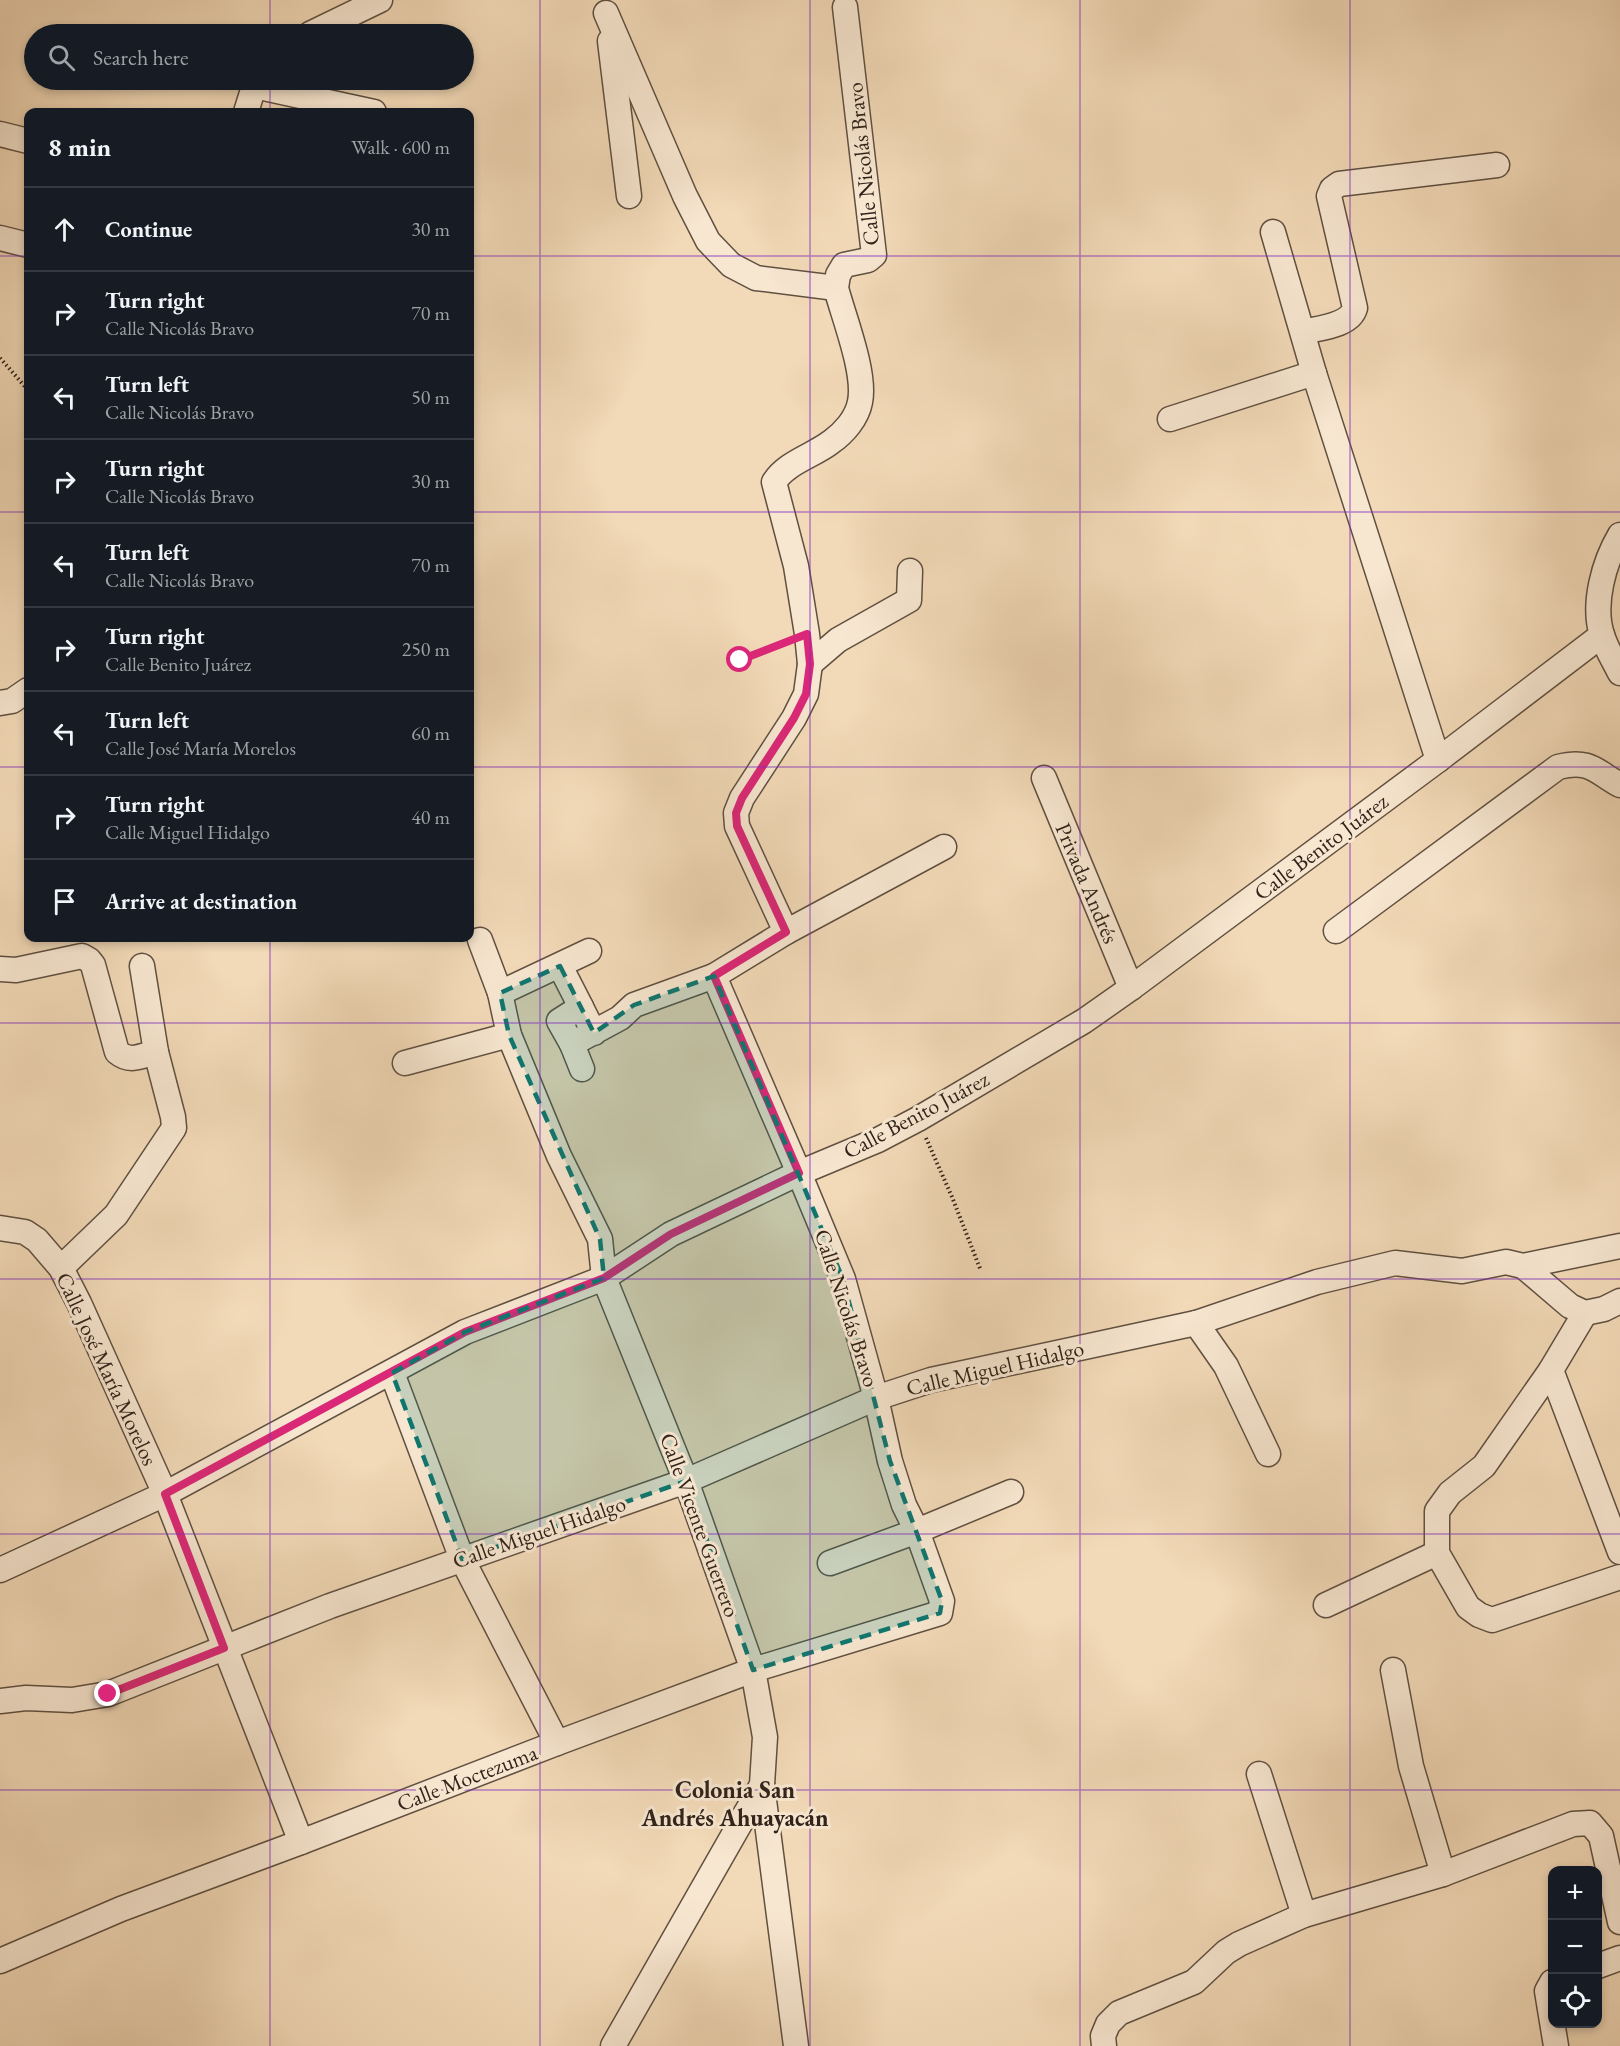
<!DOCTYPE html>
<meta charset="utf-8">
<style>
body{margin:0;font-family:"EB Garamond",serif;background:#242831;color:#f1f3f6}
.controls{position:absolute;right:18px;bottom:18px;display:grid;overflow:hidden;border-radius:12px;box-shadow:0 3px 9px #0003}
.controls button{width:54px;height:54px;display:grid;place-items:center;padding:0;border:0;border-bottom:2px solid #363941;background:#171b24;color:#f1f3f6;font:30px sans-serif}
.stop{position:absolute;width:18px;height:18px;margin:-14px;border:4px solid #db2777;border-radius:50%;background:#fff}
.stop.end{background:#db2777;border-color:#fff;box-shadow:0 2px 6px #0008}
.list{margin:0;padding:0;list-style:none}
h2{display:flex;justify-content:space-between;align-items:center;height:78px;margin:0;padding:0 24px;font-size:26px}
h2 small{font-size:20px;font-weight:400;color:#9ea1a6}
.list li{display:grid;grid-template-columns:39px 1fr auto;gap:18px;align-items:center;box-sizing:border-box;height:84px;padding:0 24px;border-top:2px solid #363941}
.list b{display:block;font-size:22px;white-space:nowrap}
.list p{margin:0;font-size:20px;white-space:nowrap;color:#9ea1a6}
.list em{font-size:20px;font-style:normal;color:#9ea1a6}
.icon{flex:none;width:33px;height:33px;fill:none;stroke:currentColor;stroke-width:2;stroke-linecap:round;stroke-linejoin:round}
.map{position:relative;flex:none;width:1620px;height:2046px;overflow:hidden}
.search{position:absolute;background:#171b24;box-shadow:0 3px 9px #0003;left:24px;top:24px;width:450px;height:66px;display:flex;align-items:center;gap:15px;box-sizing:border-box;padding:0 21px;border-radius:33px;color:#9ea1a6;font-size:22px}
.panel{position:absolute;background:#171b24;box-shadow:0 3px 9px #0003;left:24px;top:108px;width:450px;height:834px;border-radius:12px}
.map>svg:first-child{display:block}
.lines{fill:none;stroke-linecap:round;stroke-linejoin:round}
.minor-casing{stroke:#605041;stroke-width:27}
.path{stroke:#30231a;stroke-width:4;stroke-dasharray:1.5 3;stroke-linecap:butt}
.minor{stroke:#f7e6d0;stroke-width:24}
.route{stroke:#db2777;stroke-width:8}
.marked{fill:#0f766e;fill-opacity:0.2;stroke:#0f766e;stroke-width:4.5;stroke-dasharray:12 8;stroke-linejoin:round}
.grid{fill:none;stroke:#7b2cbf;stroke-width:1.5;stroke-opacity:0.55}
.labels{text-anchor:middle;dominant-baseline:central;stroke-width:6;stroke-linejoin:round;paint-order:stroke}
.street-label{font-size:22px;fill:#30231a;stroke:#f7e6d0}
.neighbourhood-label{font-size:24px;font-weight:bold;fill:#30231a;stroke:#f7e6d0}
</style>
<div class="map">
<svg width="1620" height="2046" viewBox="0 0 1620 2046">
<rect width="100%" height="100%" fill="#f2d9b7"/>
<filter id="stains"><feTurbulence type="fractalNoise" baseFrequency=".00333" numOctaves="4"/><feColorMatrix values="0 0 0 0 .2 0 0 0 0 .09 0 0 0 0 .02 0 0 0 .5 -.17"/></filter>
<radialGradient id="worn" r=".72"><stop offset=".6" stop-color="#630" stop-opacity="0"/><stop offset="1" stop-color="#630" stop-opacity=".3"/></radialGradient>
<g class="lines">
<defs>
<g id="minor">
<polyline points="606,13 685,196 708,241 731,265 756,278 836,288"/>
<polyline points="310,34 380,0"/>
<polyline points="610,41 629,196"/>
<polyline points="254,86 374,112"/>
<polyline points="246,112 256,80"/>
<polyline points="0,134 28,141"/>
<polyline points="1273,232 1314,373 1438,760"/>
<polyline points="0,238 28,245"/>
<path d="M1303,332C1319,328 1350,326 1355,308L1329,196L1332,189L1339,184L1497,165"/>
<polyline points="1170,419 1314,373"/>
<path d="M1620,535C1604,562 1592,604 1602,635C1606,648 1614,661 1620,673"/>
<polyline points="810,664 838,640 909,600 910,571"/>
<polyline points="0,703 12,701 28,690"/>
<polyline points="1044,778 1131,988"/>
<path d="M1336,931L1558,767C1590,759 1595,771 1620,785"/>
<polyline points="786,932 944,847"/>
<polyline points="480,940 500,993 509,1035 559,1156 600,1239 604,1278 686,1481 753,1670 765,1737 762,1785 613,2046"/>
<polyline points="560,966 581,1007"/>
<path d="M0,969L16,970L82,956L89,960L93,965L117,1052C130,1063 141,1056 156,1052"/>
<polyline points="500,993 589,951"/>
<polyline points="594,1033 581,1007 559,1021 572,1044 620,1018 634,1005 714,976"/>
<polyline points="572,1044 582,1069"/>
<polyline points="405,1063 509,1035"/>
<polyline points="0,1228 25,1232 37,1240 61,1268 79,1303 165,1494 301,1842"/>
<polyline points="1523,1266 1620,1246"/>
<polyline points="61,1268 116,1215 174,1128 173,1117 156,1052 142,966"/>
<polyline points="1585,1313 1551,1370 1620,1552"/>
<polyline points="1196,1323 1226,1366 1268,1454"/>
<polyline points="1551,1370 1484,1466 1450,1493 1437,1511 1437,1553 1468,1607 1479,1615 1492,1620 1620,1577"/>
<polyline points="392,1373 462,1559 557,1743"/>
<polyline points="830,1563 917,1531 1011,1492"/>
<polyline points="0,1570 165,1494 465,1332 604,1278 671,1234 799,1173 878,1140 918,1119 1084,1021 1131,988 1438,760 1602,635"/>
<polyline points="1326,1605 1437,1553"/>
<polyline points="1393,1670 1411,1766 1443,1874"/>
<polyline points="0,1701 26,1698 72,1700 108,1694 330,1606 686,1481 876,1398 931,1380 1196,1323 1317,1282 1395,1263 1462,1271 1506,1262 1523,1266 1570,1306 1585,1313 1604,1309 1620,1301"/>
<polyline points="1259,1774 1304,1915"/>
<polyline points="762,1785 796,2046"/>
<path d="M0,1961L121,1909L301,1842L557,1743L753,1670L940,1613L942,1601L917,1531L904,1505L890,1461L876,1398L843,1279L799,1173L714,976L786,932L737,826L736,813L742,798L794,718L806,694L810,664L807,634L796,566L774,482C787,462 813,456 831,442C844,433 857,418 860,402C866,373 844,318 836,288L838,275L844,265L868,260L874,255L845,7"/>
<polyline points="1598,1966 1620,1958"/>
<polyline points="1552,1982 1547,1991 1556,2046"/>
<polyline points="1104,2046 1103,2036 1108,2024 1119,2013 1194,1982 1226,1952 1239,1944 1304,1915 1443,1874 1573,1824 1590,1823 1601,1836 1620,1922"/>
</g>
</defs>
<use href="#minor" class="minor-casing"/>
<g class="path">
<polyline points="0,358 28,390"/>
<polyline points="740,660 787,642"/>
<polyline points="926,1138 952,1197 981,1271"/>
</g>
<use href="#minor" class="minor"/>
</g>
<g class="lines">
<polyline class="route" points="108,1694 224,1648 165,1494 465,1332 604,1278 671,1234 799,1173 714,976 786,932 737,826 736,813 742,798 794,718 806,694 810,664 807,634 740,660"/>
</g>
<path class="marked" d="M560,966L594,1033L634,1005L714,976L843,1279L890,1461L942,1601L940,1613L753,1670L686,1481L462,1559L392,1373L465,1332L604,1278L600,1239L509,1035L500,993Z"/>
<path class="grid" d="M270,0V34M540,0V2046M810,0V2046M1080,0V2046M1350,0V2046M270,80V112M0,256H28M470,256H1620M0,512H28M470,512H1620M0,767H28M470,767H1620M270,938V2046M0,1023H1620M0,1279H1620M0,1534H1620M0,1790H1620"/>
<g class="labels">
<g class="street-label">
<text transform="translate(863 164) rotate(-96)">Calle Nicolás Bravo</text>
<text transform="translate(1321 847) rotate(-37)">Calle Benito Juárez</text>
<text transform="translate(1087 883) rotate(67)">Privada Andrés</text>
<text transform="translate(916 1115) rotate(-28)">Calle Benito Juárez</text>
<text transform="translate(847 1308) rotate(72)">Calle Nicolás Bravo</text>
<text transform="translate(995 1368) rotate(-13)">Calle Miguel Hidalgo</text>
<text transform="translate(107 1369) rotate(65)">Calle José María Morelos</text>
<text transform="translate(700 1525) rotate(70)">Calle Vicente Guerrero</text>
<text transform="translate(539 1532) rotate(-19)">Calle Miguel Hidalgo</text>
<text transform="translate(467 1778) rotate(-21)">Calle Moctezuma</text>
</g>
<g class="neighbourhood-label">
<text x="735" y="1789">Colonia San<tspan x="735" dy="28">Andrés Ahuayacán</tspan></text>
</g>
</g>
<rect width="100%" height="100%" filter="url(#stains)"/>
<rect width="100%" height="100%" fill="url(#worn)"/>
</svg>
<div class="controls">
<button>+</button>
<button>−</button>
<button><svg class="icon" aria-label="locate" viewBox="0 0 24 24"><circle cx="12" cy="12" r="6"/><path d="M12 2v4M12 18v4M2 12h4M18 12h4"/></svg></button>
</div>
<div class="stop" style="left:740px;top:660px"></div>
<div class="stop end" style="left:108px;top:1694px"></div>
<div class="search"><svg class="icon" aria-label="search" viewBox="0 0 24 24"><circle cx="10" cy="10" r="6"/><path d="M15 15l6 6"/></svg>Search here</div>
<section class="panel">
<h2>8 min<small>Walk · 600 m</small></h2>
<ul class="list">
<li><svg class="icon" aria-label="ahead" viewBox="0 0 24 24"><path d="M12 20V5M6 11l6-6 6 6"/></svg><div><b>Continue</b></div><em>30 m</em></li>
<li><svg class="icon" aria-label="right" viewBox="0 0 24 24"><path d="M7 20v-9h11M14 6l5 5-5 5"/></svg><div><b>Turn right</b><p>Calle Nicolás Bravo</p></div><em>70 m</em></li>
<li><svg class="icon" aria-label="left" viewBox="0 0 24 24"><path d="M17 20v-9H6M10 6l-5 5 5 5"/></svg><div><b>Turn left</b><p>Calle Nicolás Bravo</p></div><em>50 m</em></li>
<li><svg class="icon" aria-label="right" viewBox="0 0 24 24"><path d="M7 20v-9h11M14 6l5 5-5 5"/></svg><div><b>Turn right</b><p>Calle Nicolás Bravo</p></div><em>30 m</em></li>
<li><svg class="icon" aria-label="left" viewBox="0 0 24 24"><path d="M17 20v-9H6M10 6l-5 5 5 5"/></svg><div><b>Turn left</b><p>Calle Nicolás Bravo</p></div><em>70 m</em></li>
<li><svg class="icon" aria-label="right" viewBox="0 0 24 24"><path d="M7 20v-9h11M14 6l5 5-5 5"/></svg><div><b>Turn right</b><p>Calle Benito Juárez</p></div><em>250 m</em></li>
<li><svg class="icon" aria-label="left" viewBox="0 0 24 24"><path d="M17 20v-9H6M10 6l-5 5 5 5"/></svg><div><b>Turn left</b><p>Calle José María Morelos</p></div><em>60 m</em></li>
<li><svg class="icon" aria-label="right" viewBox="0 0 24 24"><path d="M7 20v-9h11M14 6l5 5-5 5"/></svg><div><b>Turn right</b><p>Calle Miguel Hidalgo</p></div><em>40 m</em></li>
<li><svg class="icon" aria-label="arrive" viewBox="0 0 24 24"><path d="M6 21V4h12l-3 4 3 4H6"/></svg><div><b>Arrive at destination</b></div></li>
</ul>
</section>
</div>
